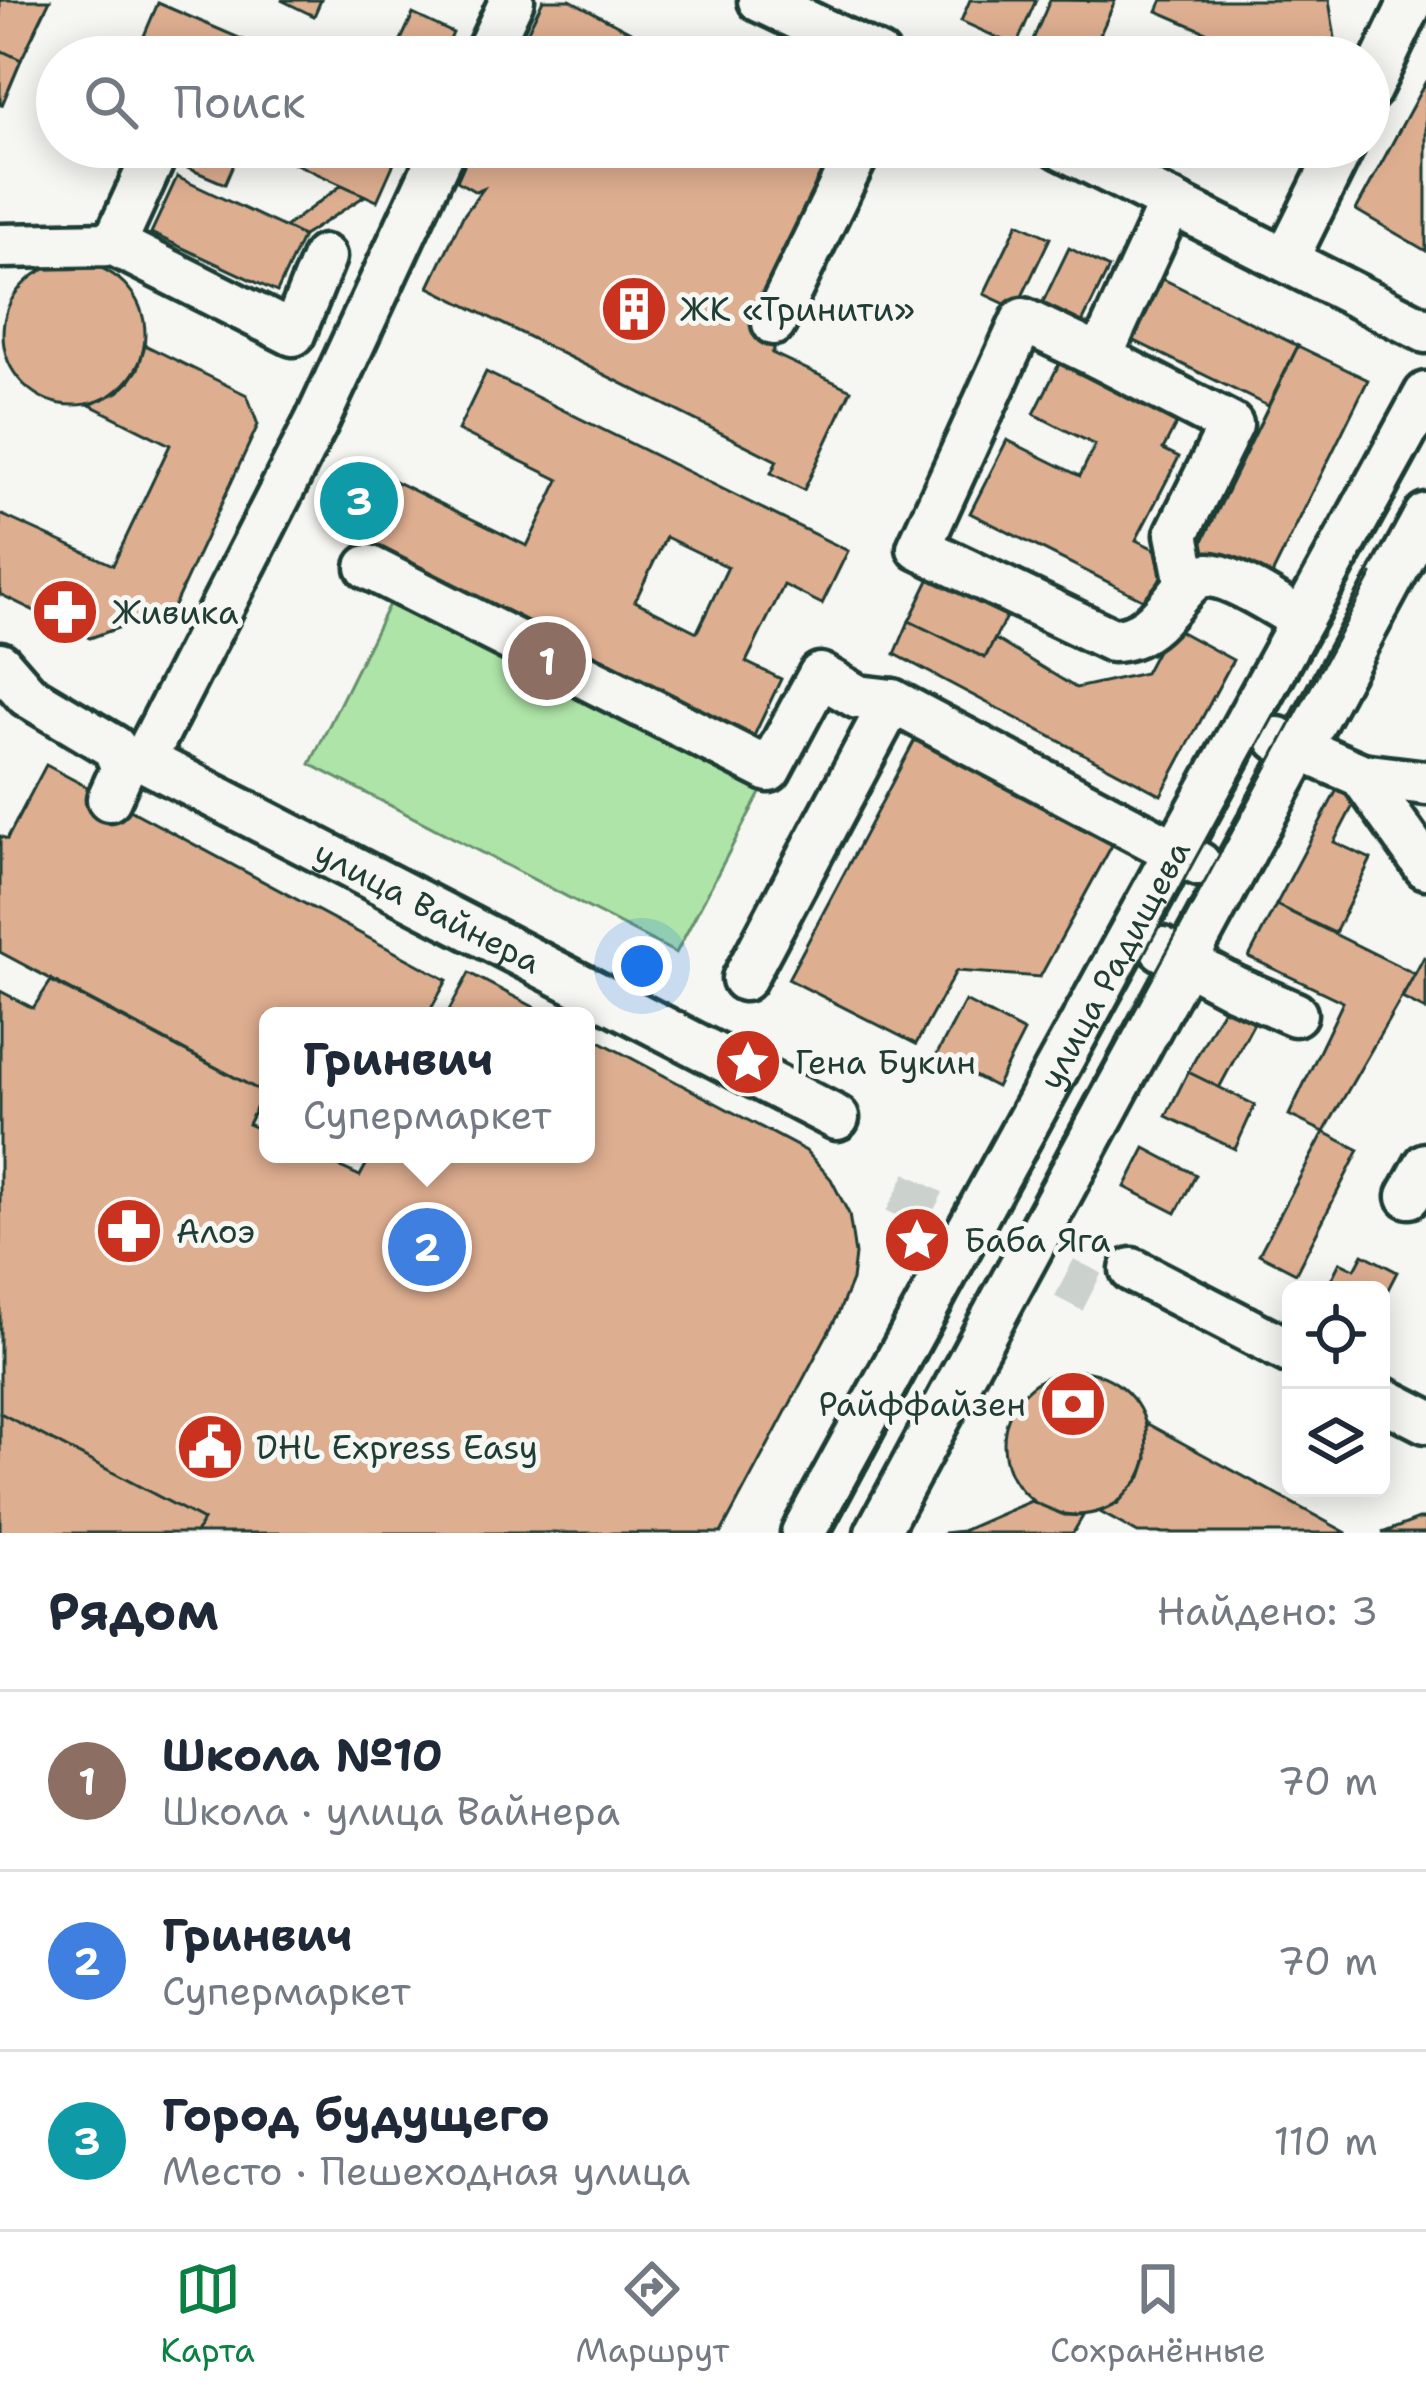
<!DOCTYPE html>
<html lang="ru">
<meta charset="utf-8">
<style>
body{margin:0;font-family:"Shantell Sans",sans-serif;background:#f2f2f3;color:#1f2937}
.controls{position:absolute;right:36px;bottom:36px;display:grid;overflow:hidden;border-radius:18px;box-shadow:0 6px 30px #0003}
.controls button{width:108px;height:108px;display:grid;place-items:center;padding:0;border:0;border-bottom:3px solid #e0e1e3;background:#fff;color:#1f2937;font:60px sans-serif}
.you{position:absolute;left:642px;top:966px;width:42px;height:42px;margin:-30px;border:9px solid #fff;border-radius:50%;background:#1a73e8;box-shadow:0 0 0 18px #1a73e833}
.badge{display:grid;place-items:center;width:78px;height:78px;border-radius:50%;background:#0b8043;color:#fff;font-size:39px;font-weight:700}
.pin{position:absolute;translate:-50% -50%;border:6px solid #fff;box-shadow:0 3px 12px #0006}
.popup{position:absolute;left:259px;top:1007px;width:336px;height:156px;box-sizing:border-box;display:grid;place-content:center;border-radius:18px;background:#fff;filter:drop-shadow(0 3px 9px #0005);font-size:39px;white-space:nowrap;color:#747a83}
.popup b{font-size:45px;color:#1f2937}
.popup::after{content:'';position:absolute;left:50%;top:100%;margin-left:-24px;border:24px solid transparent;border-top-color:#fff}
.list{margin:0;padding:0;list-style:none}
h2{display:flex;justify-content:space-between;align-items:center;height:156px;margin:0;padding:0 48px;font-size:51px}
h2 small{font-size:39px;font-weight:400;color:#747a83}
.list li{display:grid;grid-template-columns:78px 1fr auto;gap:36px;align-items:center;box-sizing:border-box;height:180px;padding:0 48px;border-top:3px solid #e0e1e3}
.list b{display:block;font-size:45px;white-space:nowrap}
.list p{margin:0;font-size:39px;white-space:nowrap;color:#747a83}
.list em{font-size:39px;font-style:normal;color:#747a83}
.icon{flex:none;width:66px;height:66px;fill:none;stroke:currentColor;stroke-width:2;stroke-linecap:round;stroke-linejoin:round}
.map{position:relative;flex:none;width:1426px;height:1533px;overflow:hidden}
.search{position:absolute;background:#fff;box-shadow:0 6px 30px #0003;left:36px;right:36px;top:36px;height:132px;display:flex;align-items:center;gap:30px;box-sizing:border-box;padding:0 42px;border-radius:66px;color:#747a83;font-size:45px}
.sheet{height:696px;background:#fff}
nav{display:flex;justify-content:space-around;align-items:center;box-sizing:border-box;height:168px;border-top:3px solid #e0e1e3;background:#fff;font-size:33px;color:#747a83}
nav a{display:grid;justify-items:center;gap:6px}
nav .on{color:#0b8043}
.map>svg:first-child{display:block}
.green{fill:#aee4a7;stroke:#66906e;stroke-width:3}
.building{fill:#deae90;stroke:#1f3d34;stroke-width:3;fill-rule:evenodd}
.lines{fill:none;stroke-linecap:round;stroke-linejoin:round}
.minor-tunnel{stroke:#cbd1cc;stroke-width:42;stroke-dasharray:42 21;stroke-linecap:butt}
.minor-casing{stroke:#1f3d34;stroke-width:51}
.minor{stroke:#f6f6f2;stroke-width:42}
.tram{stroke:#1f3d34;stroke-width:3}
.labels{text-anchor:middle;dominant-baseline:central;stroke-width:10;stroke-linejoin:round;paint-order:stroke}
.poi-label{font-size:33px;fill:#1f3d34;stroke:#f6f6f2;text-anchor:start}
.street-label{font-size:33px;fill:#1f3d34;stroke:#f6f6f2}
</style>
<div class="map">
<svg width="1426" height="1533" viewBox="0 0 1426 1533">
<rect width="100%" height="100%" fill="#f6f6f2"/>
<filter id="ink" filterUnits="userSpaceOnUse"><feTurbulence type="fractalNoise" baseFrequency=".00833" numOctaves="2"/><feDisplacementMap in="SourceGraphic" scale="24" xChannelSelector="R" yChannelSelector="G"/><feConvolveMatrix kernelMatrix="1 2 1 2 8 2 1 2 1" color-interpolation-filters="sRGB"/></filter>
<g filter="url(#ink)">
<polygon class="green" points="393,596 767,780 676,953 310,764"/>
<g class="building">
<polygon points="0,0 50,0 21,60 0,50"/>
<polygon points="281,0 321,0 314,16"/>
<polygon points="543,0 570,0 678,57 515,57"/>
<polygon points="970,0 1036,0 1016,46 961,21"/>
<polygon points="1050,0 1115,1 1090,57 1046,57 1029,49"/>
<polygon points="1162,0 1329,0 1338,57 1230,57 1222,39 1157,11"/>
<polygon points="158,3 281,56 280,57 135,57"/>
<polygon points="413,14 453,33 442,57 371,57 377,44 395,53"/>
<polygon points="0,50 21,60 2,105 0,105"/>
<polygon points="1426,81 1426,251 1356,210"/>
<polygon points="157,147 241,147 225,184 154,154"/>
<polygon points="301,147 401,147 377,201 294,163"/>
<polygon points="472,147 842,147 866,159 772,353 851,390 804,490 771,473 777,461 429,287 463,216 483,189 476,192 457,181"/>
<polygon points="177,177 303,236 277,292 151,233"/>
<polygon points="342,185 365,196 303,236 285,227"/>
<polygon points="1018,223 1050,238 1016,309 984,294"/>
<polygon points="1069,248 1109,268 1078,331 1038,312"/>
<circle cx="74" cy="334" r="71"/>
<polygon points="1163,279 1298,346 1268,406 1133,340"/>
<polygon points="145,345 247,395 258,425 173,608 90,638 0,594 0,514 113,565 170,445 90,405 118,392 129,382 138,369"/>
<polygon points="1298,346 1368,380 1268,583 1199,549"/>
<polygon points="1063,356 1181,415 1163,449 1179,457 1136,540 1171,557 1148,602 970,513 1007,440 1080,476 1095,445 1034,414"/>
<path d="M486,372L848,551L822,604L784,585L746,662L781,679L753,738L342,535L374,471L527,546L559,480L458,430ZM666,537L728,567L697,632L635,601Z"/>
<polygon points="930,578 1007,615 985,658 909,621"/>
<polygon points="909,621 985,658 995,639 1076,688 1145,673 1170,626 1233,660 1161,795 895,654"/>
<polygon points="919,732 1116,838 1040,977 956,971 916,1044 788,979"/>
<polygon points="46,765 447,980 427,1016 268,1016 268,1095 0,952 0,836 7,839"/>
<polygon points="1339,786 1358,796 1334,842 1371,859 1335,933 1276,905"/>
<polygon points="1276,905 1415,974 1324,1132 1289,1115 1343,1002 1249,957"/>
<polygon points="1424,957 1426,958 1426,1010 1402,998"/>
<polygon points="469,973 551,1016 446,1016"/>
<polygon points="51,981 264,1093 248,1124 268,1133 268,1154 312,1154 360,1176 372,1154 586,1154 586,1034 806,1151 831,1179 849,1214 855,1254 852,1280 838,1314 721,1533 196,1533 203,1520 0,1413 0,991 33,1008"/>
<polygon points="965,1001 1024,1032 996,1087 936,1056"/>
<polygon points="1227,1001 1257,1017 1219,1088 1188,1072"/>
<polygon points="1188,1072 1255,1105 1235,1149 1166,1116"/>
<polygon points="1324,1132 1359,1150 1296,1273 1259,1254"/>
<polygon points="1145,1148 1196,1175 1176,1213 1125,1187"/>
<polygon points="1363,1254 1397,1272 1381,1303 1381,1290 1326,1290 1340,1262 1355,1269"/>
<circle cx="1076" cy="1443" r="72"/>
<polygon points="0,1413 203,1520 196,1533 0,1533"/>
<polygon points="1146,1423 1347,1533 1138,1533 1100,1512 1117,1504 1141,1477 1147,1459"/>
<polygon points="1031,1501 1064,1515 1083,1516 1073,1533 943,1533 962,1531"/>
<polygon points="1419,1519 1426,1519 1426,1533 1382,1533"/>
</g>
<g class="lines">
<polyline class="minor-tunnel" points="896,1192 1092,1292"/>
<defs>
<g id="minor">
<polyline points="760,0 879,57"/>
<polyline points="485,57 512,0"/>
<polyline points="1369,90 1412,0"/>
<path id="s1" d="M444,147L317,421L144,760L837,1118"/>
<polyline points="1061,147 1426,331"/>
<path d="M1171,202L1100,357L1023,320L919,548L1112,640C1167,639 1177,573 1209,575C1233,576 1280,607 1301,620"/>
<polyline points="114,244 151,163"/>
<polyline points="0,246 114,244 293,334 324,257"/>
<polyline points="1286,260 1342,147"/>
<polyline points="774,323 860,147"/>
<polyline points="1100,357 1231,425 1177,534 1187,584"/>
<polyline points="368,567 769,770 820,675 858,697 892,701 1199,864"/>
<polyline points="0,664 27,695 114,747 123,768 109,799"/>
<polyline points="1278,739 1361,775 1426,867"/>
<polyline points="1361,775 1426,783"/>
<polyline points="1162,949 1235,988 1295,1014"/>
<polyline points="744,979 892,701"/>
<polyline points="1409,1196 1426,1165"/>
<polyline points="1132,1270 1291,1352"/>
<polyline points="1381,1398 1426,1421"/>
<path id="s2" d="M803,1533L1426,394"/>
<polyline points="877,1533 1426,515"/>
</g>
</defs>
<use href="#minor" class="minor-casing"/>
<use href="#minor" class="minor"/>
<g class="tram">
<polyline points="1014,1233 1372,574"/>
<polyline points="833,1533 1194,861 1426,440"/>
</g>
</g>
</g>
<defs>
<symbol id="building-disc" viewBox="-11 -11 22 22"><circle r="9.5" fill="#c8321e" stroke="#f6f6f2"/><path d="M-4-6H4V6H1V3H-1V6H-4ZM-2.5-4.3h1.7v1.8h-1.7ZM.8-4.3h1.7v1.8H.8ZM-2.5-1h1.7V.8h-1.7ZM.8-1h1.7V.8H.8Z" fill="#fff"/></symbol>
<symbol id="pharmacy-disc" viewBox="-11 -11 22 22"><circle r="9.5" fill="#c8321e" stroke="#f6f6f2"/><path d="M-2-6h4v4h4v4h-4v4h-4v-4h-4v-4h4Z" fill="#fff"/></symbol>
<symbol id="sight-disc" viewBox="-11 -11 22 22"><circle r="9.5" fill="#c8321e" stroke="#f6f6f2"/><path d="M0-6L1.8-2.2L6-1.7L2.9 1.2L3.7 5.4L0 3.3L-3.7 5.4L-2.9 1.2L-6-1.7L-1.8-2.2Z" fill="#fff"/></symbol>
<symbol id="bank-disc" viewBox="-11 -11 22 22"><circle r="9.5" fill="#c8321e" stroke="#f6f6f2"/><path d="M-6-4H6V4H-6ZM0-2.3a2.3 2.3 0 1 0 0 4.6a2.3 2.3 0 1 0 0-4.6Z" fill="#fff"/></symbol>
<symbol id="civic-disc" viewBox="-11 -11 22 22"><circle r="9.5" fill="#c8321e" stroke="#f6f6f2"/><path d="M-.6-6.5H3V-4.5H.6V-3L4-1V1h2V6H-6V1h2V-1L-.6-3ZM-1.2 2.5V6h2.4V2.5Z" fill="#fff"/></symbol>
</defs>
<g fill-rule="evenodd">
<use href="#building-disc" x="596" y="271" width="76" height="76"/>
<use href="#pharmacy-disc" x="27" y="574" width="76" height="76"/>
<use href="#sight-disc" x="710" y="1024" width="76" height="76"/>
<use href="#pharmacy-disc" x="91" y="1193" width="76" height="76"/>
<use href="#sight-disc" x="879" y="1202" width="76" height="76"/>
<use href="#bank-disc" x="1035" y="1366" width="76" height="76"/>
<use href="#civic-disc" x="172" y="1409" width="76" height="76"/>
</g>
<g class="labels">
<g class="poi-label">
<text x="680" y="309">ЖК «Тринити»</text>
<text x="112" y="612">Живика</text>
<text x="795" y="1062">Гена Букин</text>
<text x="176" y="1231">Алоэ</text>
<text x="964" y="1240">Баба Яга</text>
<text x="1026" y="1404" text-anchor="end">Райффайзен</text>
<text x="256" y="1447">DHL Express Easy</text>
</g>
<g class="street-label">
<text stroke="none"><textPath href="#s1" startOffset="1002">улица Вайнера</textPath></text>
<text stroke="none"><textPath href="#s2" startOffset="648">улица Радищева</textPath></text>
</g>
</g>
</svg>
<div class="controls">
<button><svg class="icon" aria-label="locate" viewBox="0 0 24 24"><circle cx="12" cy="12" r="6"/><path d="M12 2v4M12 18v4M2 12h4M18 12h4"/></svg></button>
<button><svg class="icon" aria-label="layers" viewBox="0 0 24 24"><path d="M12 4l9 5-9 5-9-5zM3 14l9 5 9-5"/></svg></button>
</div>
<div class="you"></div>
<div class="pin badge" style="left:547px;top:661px;background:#8d6e63">1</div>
<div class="pin badge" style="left:427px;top:1247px;background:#3f7fe0">2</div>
<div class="popup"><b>Гринвич</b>Супермаркет</div>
<div class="pin badge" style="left:359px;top:501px;background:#0f9aa8">3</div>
<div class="search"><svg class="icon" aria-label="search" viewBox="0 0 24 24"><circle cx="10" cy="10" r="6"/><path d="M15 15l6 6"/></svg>Поиск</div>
</div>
<section class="sheet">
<h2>Рядом<small>Найдено: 3</small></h2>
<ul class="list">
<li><span class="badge" style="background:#8d6e63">1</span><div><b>Школа №10</b><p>Школа · улица Вайнера</p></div><em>70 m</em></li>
<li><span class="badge" style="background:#3f7fe0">2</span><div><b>Гринвич</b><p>Супермаркет</p></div><em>70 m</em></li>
<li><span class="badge" style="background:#0f9aa8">3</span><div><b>Город будущего</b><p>Место · Пешеходная улица</p></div><em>110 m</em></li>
</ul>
</section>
<nav>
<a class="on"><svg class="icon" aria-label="map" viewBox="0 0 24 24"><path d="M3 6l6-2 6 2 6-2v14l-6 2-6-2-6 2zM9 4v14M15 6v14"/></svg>Карта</a>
<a><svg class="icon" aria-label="directions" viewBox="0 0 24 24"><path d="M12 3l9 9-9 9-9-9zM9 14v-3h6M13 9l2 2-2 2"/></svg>Маршрут</a>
<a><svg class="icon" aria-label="saved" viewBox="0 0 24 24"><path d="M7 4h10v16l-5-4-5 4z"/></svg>Сохранённые</a>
</nav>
